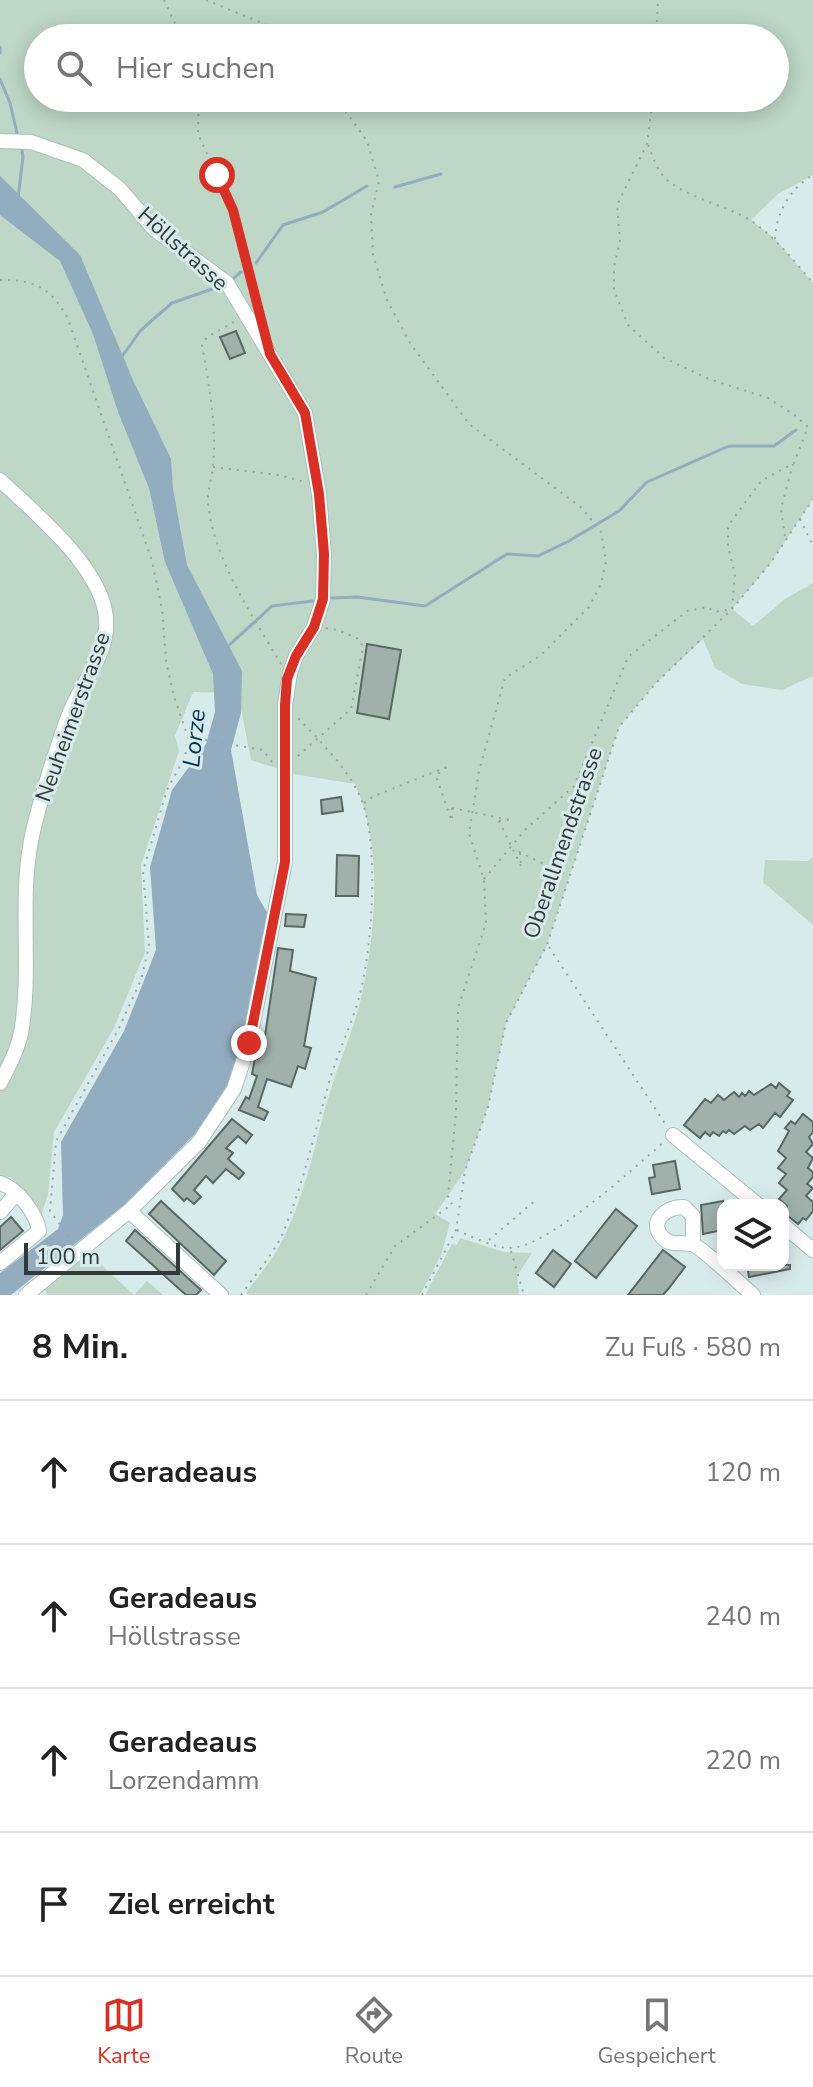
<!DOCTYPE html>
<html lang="de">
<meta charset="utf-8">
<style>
body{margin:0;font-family:"Nunito Sans",sans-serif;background:#f2f2f2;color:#222}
.controls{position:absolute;right:24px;bottom:24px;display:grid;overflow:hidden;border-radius:16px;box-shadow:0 4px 20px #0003}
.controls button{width:72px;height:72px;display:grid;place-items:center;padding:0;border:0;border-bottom:2px solid #e0e0e0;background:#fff;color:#222;font:40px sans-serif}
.scale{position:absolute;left:24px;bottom:20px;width:156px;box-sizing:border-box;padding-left:8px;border:4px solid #323939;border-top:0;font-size:22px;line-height:28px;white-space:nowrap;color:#323939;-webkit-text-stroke:6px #d8ebeb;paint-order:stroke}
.stop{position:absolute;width:24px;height:24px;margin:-18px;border:6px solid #d93025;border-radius:50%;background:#fff}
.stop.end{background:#d93025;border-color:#fff;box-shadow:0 2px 8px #0008}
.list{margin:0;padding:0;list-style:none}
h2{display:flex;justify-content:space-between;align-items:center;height:104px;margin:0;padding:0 32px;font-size:34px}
h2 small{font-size:26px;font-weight:400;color:#767676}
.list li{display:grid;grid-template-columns:52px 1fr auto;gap:24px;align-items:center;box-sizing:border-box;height:144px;padding:0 32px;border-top:2px solid #e0e0e0}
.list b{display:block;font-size:30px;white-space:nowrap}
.list p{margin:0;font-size:26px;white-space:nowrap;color:#767676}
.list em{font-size:26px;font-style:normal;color:#767676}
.icon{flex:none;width:44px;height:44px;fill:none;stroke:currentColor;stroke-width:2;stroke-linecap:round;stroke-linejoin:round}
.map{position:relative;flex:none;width:813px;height:1295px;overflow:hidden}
.search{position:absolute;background:#fff;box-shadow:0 4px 20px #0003;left:24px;right:24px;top:24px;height:88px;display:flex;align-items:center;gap:20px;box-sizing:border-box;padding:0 28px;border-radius:44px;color:#767676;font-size:30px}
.sheet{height:680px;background:#fff}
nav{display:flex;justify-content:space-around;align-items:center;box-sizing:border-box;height:112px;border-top:2px solid #e0e0e0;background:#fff;font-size:22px;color:#767676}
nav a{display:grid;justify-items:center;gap:4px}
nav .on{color:#d93025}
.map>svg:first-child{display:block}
.green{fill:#bed7c6;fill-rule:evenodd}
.water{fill:#93adc0}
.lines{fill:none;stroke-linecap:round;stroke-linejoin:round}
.stream{stroke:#93adc0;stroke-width:3}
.building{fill:#a0b1ac;stroke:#586863;stroke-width:2}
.minor-casing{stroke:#acbebe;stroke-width:16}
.path{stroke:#99a7a7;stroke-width:2;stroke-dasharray:2 6;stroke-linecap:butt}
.minor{stroke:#fff;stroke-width:14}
.path-bridge{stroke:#99a7a7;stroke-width:2;stroke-dasharray:2 6;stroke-linecap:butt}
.route{stroke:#d93025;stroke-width:10}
.labels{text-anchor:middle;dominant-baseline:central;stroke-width:6;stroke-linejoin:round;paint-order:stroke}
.street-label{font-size:22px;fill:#323939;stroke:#d8ebeb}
.water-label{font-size:24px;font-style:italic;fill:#00324d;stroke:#d8ebeb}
</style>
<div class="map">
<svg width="813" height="1295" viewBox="0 0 813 1295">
<rect width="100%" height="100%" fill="#d8ebeb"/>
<g class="green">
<path d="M0,0H813V175L778,194L751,220L775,239L813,283V499L770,564L732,609L753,626L785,599L813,583V676L782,690L742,684L715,668L703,639L656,683L619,727L547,945L506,1023L488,1107L465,1171L435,1214L450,1223L441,1255L420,1295H250L246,1293C259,1275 275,1257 284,1237C307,1191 315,1141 330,1092C340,1059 355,1027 362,994C376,929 383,845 355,784L294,774L251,760L238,693L193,692L175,736L179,751L141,865L145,952L114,1028L54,1132L48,1194L41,1216L11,1177H0ZM38,38H775V98H38Z"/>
<polygon points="813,857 813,925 763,882 765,860 808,861"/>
<polygon points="460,1238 504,1252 532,1253 517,1276 519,1295 425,1295 452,1244 457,1245"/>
<polygon points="87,1252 134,1295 147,1281 163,1295 48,1295 45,1290 47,1285 87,1256"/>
</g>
<polygon class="water" points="0,176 80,255 133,380 171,459 173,489 187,565 242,671 241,713 231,750 257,895 268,914 243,1045 227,1090 200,1129 124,1205 11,1295 0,1295 0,1273 58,1229 63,1215 61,1142 124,1031 156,950 150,867 172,790 206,744 215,712 213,674 165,562 149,488 118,412 93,334 60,261 0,215"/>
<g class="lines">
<g class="stream">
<polyline points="0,47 0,53"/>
<polyline points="0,79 10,103 17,133"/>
<polyline points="395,187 441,174"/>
<polyline points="18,198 23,157 22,150"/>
<polyline points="256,263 283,225 323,212 367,186"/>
<polyline points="234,278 241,272"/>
<polyline points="121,358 141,330 172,303 218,287"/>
<polyline points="332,598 357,597 425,606 507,554 538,556 569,541 619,511 647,482 729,446 774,446 796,430"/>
<polyline points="226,648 272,606 313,601"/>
</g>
</g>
<g class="building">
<polygon points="236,331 245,353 230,359 220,337"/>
<polygon points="367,644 401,650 389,719 357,713"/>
<polygon points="341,797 343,811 322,814 321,800"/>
<polygon points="337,855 359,856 358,896 336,896"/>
<polygon points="286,914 306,915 304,927 285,926"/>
<polygon points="278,948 293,950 290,971 316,978 304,1046 311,1048 305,1069 298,1066 291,1087 267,1079 258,1107 268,1112 264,1120 239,1110 246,1097 249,1099 257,1076 252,1074 255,1058 257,1059 265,1036"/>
<polygon points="779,1083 790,1092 787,1096 793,1100 780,1117 775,1113 763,1128 759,1124 750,1130 745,1126 734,1134 729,1130 726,1133 723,1131 719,1136 713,1132 710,1136 705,1132 700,1138 684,1125 705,1099 711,1103 718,1095 724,1100 734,1092 739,1097 742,1093 745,1096 749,1091 754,1095 771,1084 776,1088"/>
<polygon points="803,1114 813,1122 813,1132 809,1137 813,1144 806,1152 813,1158 808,1168 813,1172 813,1177 807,1184 813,1188 806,1196 813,1202 813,1211 806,1220 803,1218 798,1224 783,1212 787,1206 779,1199 787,1190 779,1183 786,1174 778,1168 786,1158 778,1151 789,1131 785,1128 791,1121 795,1124"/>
<polygon points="232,1119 252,1135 246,1143 238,1136 226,1148 233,1153 228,1159 244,1173 239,1179 226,1169 213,1183 206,1176 194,1190 201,1197 194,1204 187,1198 184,1201 172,1189"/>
<polygon points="675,1161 680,1189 652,1194 649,1178 655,1177 653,1165"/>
<polygon points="161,1201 226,1261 214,1275 149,1214"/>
<polygon points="723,1201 723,1230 703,1234 701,1205"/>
<polygon points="616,1209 637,1226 596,1278 575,1261"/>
<polygon points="11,1217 23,1231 0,1250 0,1227"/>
<polygon points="135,1230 201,1290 196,1295 186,1295 126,1241"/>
<polygon points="553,1250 571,1264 554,1287 536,1273"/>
<polygon points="663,1250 685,1267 669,1288 663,1295 628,1295"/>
<polygon points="747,1265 790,1265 790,1269 749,1277"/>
</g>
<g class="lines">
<defs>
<g id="minor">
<polyline points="0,141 31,142 83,160 120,189 154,229 227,283 305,413 319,494 324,554 323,599 314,627 296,656 290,673 285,705 285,862 249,1043 234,1089 199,1142 129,1211 26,1295"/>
<path d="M0,480C34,512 96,563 105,611C113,652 81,681 68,717C55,753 43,790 34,827C17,894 33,965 21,1033C17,1051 9,1067 0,1083"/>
<polyline points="673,1135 758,1205"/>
<path d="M0,1183C17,1188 37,1214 39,1231L0,1263"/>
<polyline points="129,1211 221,1295"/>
<polyline points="0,1212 16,1194"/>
<polyline points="783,1225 813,1250"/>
<path d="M693,1244V1216L684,1207C669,1206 647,1220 662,1237C670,1246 680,1242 691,1244C701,1246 742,1286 753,1295"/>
</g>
</defs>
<use href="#minor" class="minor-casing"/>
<g class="path">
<polyline points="164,0 182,38"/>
<polyline points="206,0 274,28 285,38"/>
<path d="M205,38C224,31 246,29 265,38"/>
<polyline points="656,38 658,0"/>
<polyline points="199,98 198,134 233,210 258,310"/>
<polyline points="336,98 367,141 379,181 371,215 373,255 387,300 410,343 469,424 582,508 601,532 606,561 601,584 589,607 540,656 505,678 479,771 469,833 484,880 486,923 458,1008 456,1112 448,1196 452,1204"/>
<path d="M648,145C652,154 655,165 661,173C677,196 728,205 753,222C777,239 794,261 813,283"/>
<path d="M775,239C776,213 790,188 813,175"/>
<path d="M0,280C35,279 52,289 68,319L152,561L162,609L166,661L174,697L188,737L185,757L167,790L143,871L149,946L141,980L118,1030L56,1141L50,1211L72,1240"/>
<path d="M234,322L207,337L202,345C209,385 217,426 213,467C212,479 207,491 208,503C214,560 252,615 281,664"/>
<polyline points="213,467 279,475 305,482"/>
<polyline points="800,519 813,546"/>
<polyline points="785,536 781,509 793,464"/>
<polyline points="189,737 263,750 272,762"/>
<polyline points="298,756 351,709 363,647 359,639 338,630 326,628"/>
<polyline points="446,767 436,776 452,822"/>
<polyline points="364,803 374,796 447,767"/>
<polyline points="452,808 452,819"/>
<polyline points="499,821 510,820"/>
<polyline points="519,852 569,876"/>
<polyline points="520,853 521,866"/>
<polyline points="484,879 525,830 574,786 628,657 687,611 707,607 715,612 732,609 735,575 728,547 728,526 761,481 794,463 808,427 796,416 768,398 709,379 664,358 628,325 614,290 614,267 620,241 617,205 647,144 653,98"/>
<polyline points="549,947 666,1125"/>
<path d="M457,1230C469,1236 498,1249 510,1248C547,1248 634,1168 664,1142"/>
<polyline points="489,1240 537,1199"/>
<polyline points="511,1251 524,1295"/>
<path d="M241,1295C254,1276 272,1256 282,1235C302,1188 313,1139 327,1090C335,1058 350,1029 359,998C372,951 379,850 363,804C351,771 321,742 297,717"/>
<polyline points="366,1295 395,1246 451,1205"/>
<polyline points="422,1295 456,1230 465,1171 488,1107 506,1023 547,945 619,727 656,683 732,609 770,564 813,499"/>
</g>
<use href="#minor" class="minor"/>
<g class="path-bridge">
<polyline points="452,808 510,820"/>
<polyline points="499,821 521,866"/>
</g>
</g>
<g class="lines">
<polyline class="route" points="217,175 233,210 270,354 305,413 319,494 324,554 323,599 314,627 296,656 287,679 285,705 285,862 249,1043"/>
</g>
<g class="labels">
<g class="street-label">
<text transform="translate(183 249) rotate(42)">Höllstrasse</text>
<text transform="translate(73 717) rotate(-70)">Neuheimerstrasse</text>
<text transform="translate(563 843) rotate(-71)">Oberallmendstrasse</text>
</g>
<g class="water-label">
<text transform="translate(194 738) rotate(-84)">Lorze</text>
</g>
</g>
</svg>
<div class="controls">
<button><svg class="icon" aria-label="layers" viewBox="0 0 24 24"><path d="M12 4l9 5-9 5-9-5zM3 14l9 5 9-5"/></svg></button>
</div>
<div class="scale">100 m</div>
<div class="stop" style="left:217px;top:175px"></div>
<div class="stop end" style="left:249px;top:1043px"></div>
<div class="search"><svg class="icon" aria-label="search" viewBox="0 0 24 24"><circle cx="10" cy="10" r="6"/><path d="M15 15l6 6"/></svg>Hier suchen</div>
</div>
<section class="sheet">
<h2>8 Min.<small>Zu Fuß · 580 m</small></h2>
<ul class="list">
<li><svg class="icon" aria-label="ahead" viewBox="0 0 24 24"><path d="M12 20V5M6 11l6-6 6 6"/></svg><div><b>Geradeaus</b></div><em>120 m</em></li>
<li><svg class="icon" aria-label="ahead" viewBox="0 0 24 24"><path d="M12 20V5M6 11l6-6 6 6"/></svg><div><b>Geradeaus</b><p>Höllstrasse</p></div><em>240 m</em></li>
<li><svg class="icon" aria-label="ahead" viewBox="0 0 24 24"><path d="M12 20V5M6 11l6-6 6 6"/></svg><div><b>Geradeaus</b><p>Lorzendamm</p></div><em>220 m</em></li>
<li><svg class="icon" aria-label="arrive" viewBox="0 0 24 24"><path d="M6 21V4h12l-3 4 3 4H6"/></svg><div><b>Ziel erreicht</b></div></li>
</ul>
</section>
<nav>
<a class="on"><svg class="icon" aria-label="map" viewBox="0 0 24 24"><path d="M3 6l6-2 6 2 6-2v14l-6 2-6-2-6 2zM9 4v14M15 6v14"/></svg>Karte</a>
<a><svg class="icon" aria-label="directions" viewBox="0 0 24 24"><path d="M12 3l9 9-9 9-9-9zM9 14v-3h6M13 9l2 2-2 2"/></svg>Route</a>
<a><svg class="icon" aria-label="saved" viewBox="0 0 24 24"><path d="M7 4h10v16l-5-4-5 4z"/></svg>Gespeichert</a>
</nav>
